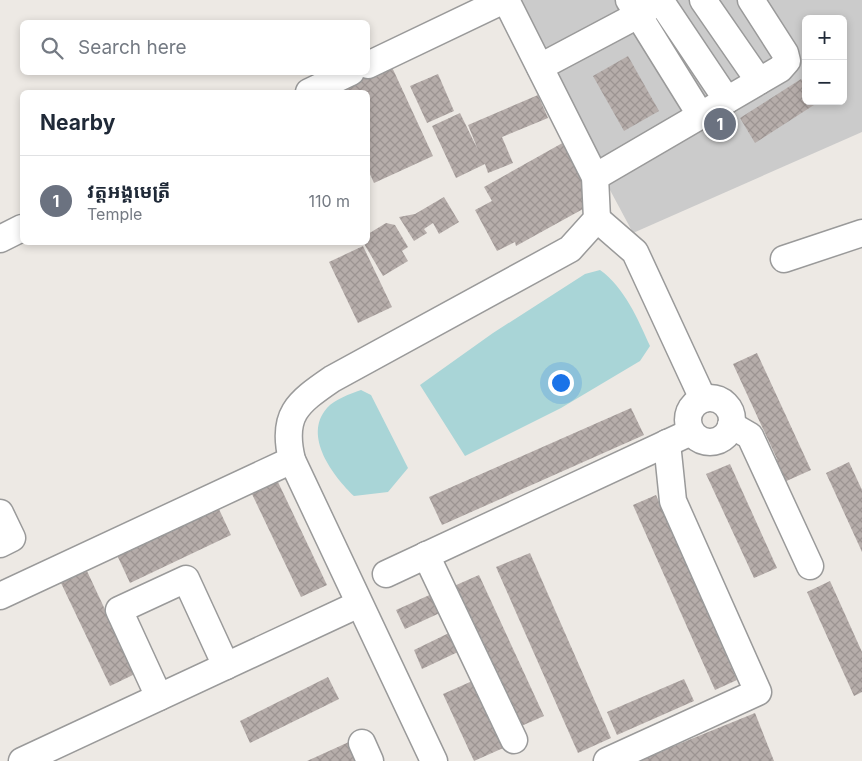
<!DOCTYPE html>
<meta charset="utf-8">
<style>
body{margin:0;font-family:Inter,"Noto Sans Khmer",sans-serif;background:#f6f6f7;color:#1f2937}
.controls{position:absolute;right:15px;top:15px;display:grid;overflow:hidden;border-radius:8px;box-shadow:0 2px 8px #0003}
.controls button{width:45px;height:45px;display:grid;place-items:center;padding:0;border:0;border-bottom:1px solid #e0e1e3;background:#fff;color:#1f2937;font:25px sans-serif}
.you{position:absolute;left:560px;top:382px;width:18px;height:18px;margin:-12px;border:4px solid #fff;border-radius:50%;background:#1a73e8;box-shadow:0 0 0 8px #1a73e833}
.badge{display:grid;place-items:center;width:32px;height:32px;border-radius:50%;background:#0b8043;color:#fff;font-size:16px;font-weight:700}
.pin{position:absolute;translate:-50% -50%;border:2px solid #fff;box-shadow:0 1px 5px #0006}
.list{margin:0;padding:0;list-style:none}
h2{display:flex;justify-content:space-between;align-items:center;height:65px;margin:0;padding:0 20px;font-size:21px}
h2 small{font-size:16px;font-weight:400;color:#747a83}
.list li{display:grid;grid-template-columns:32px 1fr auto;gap:15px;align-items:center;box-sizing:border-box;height:90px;padding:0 20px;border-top:1px solid #e0e1e3}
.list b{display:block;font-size:19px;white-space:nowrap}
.list p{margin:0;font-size:16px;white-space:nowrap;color:#747a83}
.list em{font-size:16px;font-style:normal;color:#747a83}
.icon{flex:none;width:28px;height:28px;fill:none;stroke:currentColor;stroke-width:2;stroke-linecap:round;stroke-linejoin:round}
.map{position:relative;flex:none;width:862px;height:761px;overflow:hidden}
.search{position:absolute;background:#fff;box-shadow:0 2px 8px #0003;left:20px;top:20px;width:350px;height:55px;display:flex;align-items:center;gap:12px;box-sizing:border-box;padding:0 18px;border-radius:8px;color:#747a83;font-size:19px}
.panel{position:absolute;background:#fff;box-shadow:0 2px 8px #0003;left:20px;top:90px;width:350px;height:155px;border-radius:8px}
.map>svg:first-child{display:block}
.religious{fill:#cbcbcb;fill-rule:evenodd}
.water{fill:#a9d5d7}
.building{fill:url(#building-cross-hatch)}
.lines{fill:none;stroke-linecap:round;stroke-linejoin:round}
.minor-casing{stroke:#9a9a9a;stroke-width:29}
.minor{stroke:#fff;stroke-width:26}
</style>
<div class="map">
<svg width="862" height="761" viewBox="0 0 862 761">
<defs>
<pattern id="building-cross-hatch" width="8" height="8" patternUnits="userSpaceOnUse" patternTransform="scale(1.25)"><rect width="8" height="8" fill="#b6adaa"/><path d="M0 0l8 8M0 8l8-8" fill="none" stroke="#9c9492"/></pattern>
</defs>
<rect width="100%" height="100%" fill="#ede9e4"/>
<path class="religious" d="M519,0H862V132L633,233L610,190ZM806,19H843V101H806Z"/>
<g class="water">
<path d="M600,270C624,287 638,319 650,346L640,361L561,408L465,456L420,385L493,333L585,274Z"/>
<path d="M361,390L371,395L408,468L388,492L354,496C334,477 302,436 327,408C335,399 350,394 361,390Z"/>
</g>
<g class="building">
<polygon points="628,56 659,111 624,131 593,76"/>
<polygon points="391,65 433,156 374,183 368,170 368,92 330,92"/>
<polygon points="438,74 454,111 427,123 410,86"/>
<polygon points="801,79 806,86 806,101 815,101 817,103 755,143 740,118"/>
<polygon points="538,95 548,118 502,137 513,163 488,173 485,164 456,178 432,126 460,113 478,150 468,125"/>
<polygon points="566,141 592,204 516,246 515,242 497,251 475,210 492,201 484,187"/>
<polygon points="444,197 459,222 439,234 433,223 424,229 427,233 414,241 399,217 415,214"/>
<polygon points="386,223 395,225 408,247 402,251 408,261 383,276 363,242 368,242 368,234"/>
<polygon points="363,246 392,307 358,323 329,262"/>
<polygon points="757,353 811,470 782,483 772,462 777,459 733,364"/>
<polygon points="631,408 644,435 442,525 429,497"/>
<polygon points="849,462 862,490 862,552 826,473"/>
<polygon points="730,464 777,568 754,578 706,474"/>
<polygon points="278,482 327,585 301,597 252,494"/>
<polygon points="656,495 737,680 715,690 633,505"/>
<polygon points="218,507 231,535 130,583 117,555"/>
<polygon points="530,553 611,738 578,753 496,567"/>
<polygon points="87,571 135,674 110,686 61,583"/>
<polygon points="479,575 544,716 519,727 454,586"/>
<polygon points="830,581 862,652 862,692 854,696 807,592"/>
<polygon points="434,593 442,612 405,629 396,610"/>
<polygon points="451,632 460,651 422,669 414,650"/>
<polygon points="328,677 339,699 250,743 240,721"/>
<polygon points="479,678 510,745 474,761 443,694"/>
<polygon points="684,679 694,701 617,735 607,712"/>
<polygon points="755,713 774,761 637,761"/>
<polygon points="351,741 360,761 307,761"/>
</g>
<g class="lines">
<defs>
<g id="minor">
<polyline points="629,0 701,116"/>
<polyline points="660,0 727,100"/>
<polyline points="703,0 759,81"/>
<polyline points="368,65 504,0"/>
<polyline points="540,67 638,15 660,0"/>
<polyline points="309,92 351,72"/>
<polyline points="595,177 780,69 787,61 785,53 751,0"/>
<polyline points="597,219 635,252 703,399"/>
<polyline points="0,239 22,228"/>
<polyline points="784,259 862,233"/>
<circle cx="710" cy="420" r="22"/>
<polyline points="731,425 750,436 810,566"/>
<polyline points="0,513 12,538 0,544"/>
<polyline points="426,555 514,740"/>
<polyline points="386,574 691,432"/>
<polyline points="0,596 292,460"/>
<polyline points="159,697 119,610 186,579 226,666"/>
<polyline points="362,743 370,761"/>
<polyline points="22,761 359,604"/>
<path d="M434,761L292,460C281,415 297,403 332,379L570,249L597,219L595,177L506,0"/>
<polyline points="607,761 758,692 673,501 667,443"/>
</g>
</defs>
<use href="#minor" class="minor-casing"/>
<use href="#minor" class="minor"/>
</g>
</svg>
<div class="controls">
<button>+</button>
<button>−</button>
</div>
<div class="you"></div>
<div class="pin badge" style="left:720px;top:124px;background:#6b7280">1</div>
<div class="search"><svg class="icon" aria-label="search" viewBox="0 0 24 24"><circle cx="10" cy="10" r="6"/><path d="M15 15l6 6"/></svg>Search here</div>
<section class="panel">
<h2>Nearby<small></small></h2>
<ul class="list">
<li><span class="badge" style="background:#6b7280">1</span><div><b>វត្តអង្គមេត្រី</b><p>Temple</p></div><em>110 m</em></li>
</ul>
</section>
</div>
